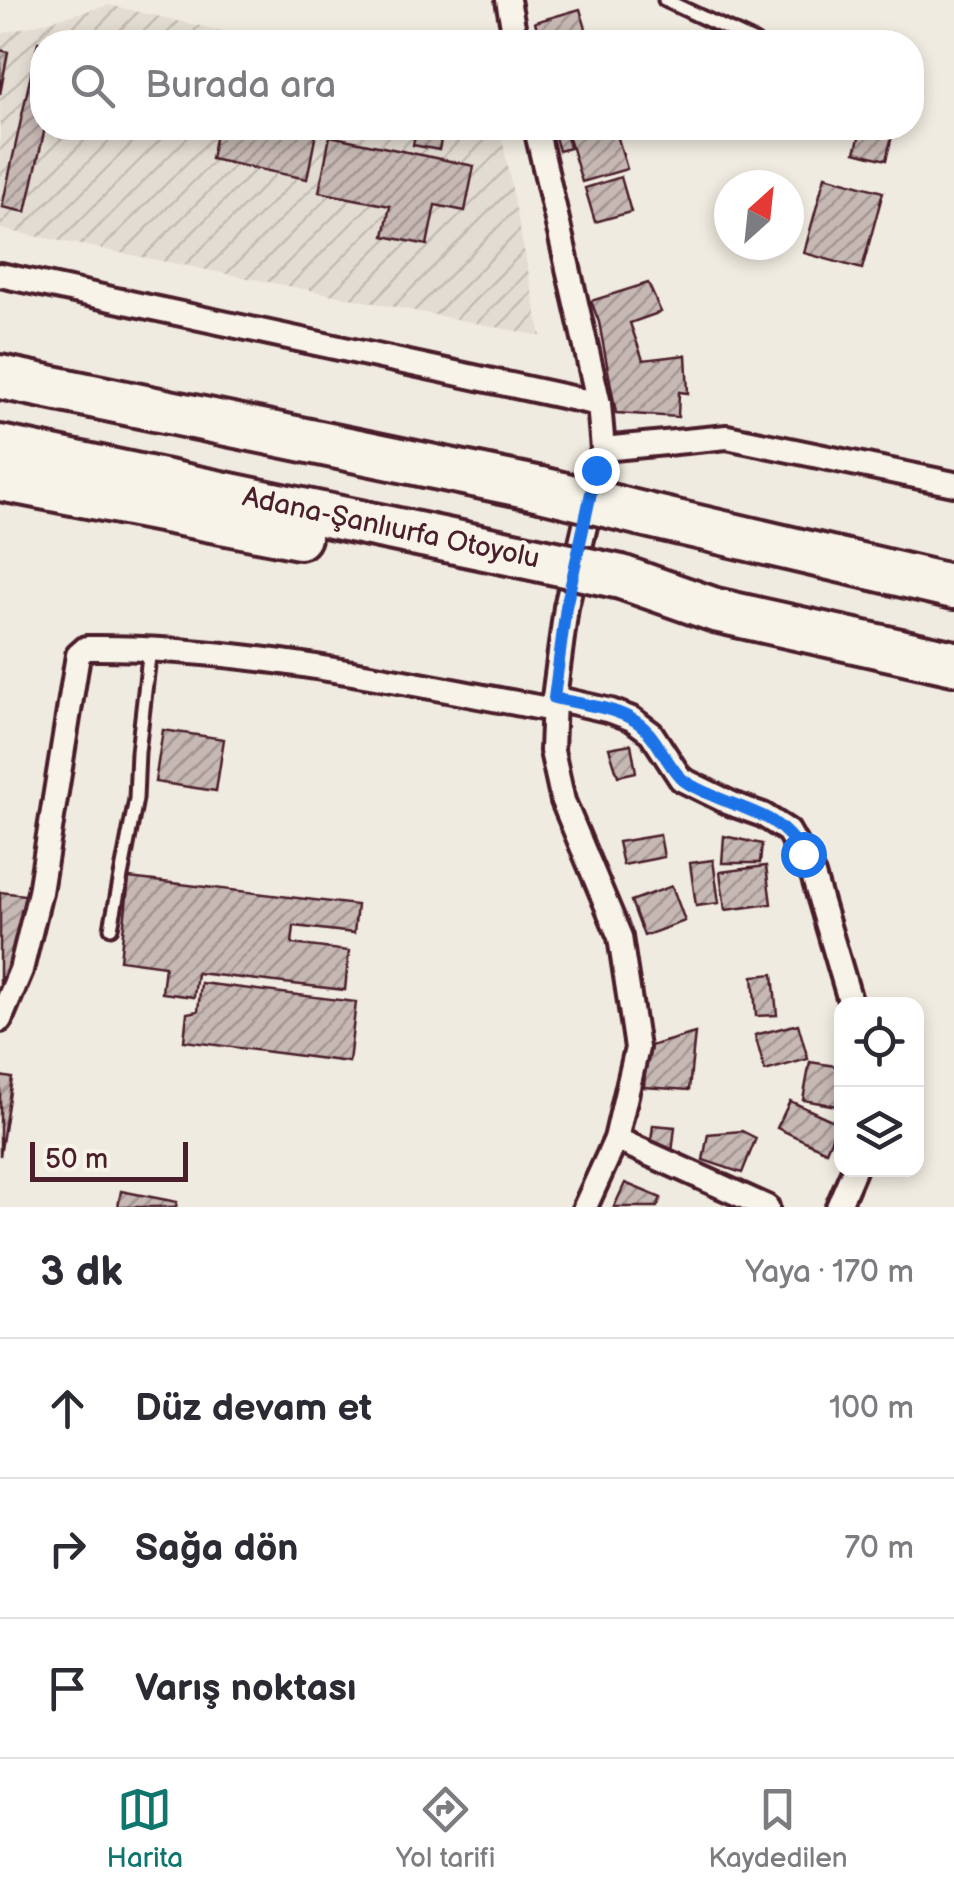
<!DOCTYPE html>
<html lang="tr">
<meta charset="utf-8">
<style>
body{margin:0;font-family:"Balsamiq Sans",sans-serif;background:#f7f7f7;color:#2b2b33}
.controls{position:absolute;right:30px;bottom:30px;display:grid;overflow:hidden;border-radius:20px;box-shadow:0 5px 15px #0003}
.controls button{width:90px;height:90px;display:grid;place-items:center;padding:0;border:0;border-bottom:2px solid #e1e1e2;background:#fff;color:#2b2b33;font:50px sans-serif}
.compass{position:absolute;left:714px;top:170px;width:90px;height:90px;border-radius:50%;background:#fff;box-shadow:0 5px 15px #0003;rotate:27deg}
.scale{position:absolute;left:30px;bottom:25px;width:158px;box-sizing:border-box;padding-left:10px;border:5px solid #4a1f2b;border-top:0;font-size:28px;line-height:35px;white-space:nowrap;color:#4a1f2b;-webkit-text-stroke:8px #f7f3e8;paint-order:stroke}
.stop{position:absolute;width:30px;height:30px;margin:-22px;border:8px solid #1a73e8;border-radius:50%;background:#fff}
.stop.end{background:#1a73e8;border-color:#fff;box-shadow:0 2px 10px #0008}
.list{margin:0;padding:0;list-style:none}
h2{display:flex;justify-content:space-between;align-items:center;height:130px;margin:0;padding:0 40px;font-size:42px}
h2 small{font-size:32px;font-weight:400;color:#7c7c81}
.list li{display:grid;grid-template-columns:65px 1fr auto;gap:30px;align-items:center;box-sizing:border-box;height:140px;padding:0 40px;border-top:2px solid #e1e1e2}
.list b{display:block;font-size:38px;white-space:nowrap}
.list em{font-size:32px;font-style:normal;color:#7c7c81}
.icon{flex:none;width:55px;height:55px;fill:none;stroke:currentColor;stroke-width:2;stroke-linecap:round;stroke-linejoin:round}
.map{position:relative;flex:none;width:954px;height:1207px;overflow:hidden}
.search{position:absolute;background:#fff;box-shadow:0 5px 15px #0003;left:30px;right:30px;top:30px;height:110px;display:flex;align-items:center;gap:25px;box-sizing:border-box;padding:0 35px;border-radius:40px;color:#7c7c81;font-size:38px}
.sheet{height:550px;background:#fff}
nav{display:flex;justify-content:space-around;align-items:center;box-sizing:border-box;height:140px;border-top:2px solid #e1e1e2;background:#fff;font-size:28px;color:#7c7c81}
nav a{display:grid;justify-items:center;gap:5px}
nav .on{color:#0f766e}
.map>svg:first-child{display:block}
.industrial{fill:url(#industrial-furrows)}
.building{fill:url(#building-hatch);stroke:#4a1f2b;stroke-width:2.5}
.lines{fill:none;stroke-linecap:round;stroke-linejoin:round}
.lane-casing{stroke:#4a1f2b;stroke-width:19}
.street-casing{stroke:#4a1f2b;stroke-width:30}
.highway-casing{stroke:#4a1f2b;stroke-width:50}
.lane{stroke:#f7f3e8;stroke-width:11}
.street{stroke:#f7f3e8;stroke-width:22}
.highway{stroke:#f7f3e8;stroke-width:42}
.highway-bridge-casing{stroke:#4a1f2b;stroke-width:50;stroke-linecap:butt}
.highway-bridge{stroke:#f7f3e8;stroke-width:42}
.route{stroke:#1a73e8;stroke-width:12}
.labels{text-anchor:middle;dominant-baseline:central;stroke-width:8;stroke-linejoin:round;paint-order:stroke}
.street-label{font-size:28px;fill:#4a1f2b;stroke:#f7f3e8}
</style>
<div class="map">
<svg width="954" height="1207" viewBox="0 0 954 1207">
<defs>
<pattern id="industrial-furrows" width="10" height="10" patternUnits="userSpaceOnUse" patternTransform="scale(2.5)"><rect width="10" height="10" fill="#e3dcd2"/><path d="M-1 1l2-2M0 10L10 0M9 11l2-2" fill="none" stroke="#c4bcb4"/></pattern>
<pattern id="building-hatch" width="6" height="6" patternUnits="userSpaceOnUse" patternTransform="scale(2.5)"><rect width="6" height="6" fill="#c6b8b3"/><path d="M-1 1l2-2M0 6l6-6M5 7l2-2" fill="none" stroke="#a39592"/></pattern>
</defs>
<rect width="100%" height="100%" fill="#f0ebe0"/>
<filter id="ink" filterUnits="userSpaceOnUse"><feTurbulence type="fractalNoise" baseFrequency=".01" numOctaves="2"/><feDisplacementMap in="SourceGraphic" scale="20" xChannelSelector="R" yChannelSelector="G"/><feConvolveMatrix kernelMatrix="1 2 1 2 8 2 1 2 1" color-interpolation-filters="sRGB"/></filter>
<g filter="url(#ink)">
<polygon class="industrial" points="109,5 269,42 42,42 42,128 500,128 541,336 0,229 0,34"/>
<g class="building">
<polygon points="580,9 590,42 541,42 535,22"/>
<polygon points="38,42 42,43 45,128 26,212 2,207"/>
<polygon points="0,50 8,52 0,94"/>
<polygon points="217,128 317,128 307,179 211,159"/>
<polygon points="566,128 615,128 627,169 582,182"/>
<polygon points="862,128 894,128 886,160 855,152"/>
<polygon points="416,130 442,135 439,150 413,145"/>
<polygon points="566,134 570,148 559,151 555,137"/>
<polygon points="330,136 474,166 465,211 435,205 427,245 384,236 390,206 319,192"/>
<polygon points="825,176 883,192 862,269 804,253"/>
<polygon points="621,177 631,212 595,222 585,188"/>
<polygon points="648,283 661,312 630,323 643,360 686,355 688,393 679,392 678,417 616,413 599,322 591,301"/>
<polygon points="163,730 224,739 216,791 155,782"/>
<polygon points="631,744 636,772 618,776 609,748"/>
<polygon points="660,835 664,857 623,865 618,842"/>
<polygon points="724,836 762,844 760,863 722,863"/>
<polygon points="713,860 719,903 696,906 690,863"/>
<polygon points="766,866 771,904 725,910 720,872"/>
<polygon points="129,878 357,905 354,933 294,926 292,944 349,951 345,990 197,973 194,997 162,993 165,966 120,960"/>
<polygon points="672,886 685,921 644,936 631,901"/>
<polygon points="0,892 25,895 10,972 0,992"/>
<polygon points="773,974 777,1015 756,1016 753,976"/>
<polygon points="201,983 356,1002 349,1062 184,1041 187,1013 198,1011"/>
<polygon points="798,1024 808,1059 765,1071 755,1035"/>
<polygon points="695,1033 689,1090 644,1087 647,1047"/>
<polygon points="810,1062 842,1067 837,1106 803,1100"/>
<polygon points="0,1076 12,1078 0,1156"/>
<polygon points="790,1101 838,1123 826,1151 777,1128"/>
<polygon points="653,1125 675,1127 672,1153 650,1150"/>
<polygon points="742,1131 756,1138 742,1173 703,1160 708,1134"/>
<polygon points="625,1183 661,1198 657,1207 614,1207"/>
<polygon points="121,1191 177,1202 176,1207 118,1207"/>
</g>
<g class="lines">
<defs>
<g id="lane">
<polyline points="665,0 755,42"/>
<polyline points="111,928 136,799 138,752 150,648"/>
</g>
<g id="street">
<polyline points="508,0 516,42"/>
<polyline points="536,128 599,404 603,449 566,607 554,698 552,751 563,801 620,937 637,1048 616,1139 585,1207"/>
<polyline points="0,275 599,404"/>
<polyline points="603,449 727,437 954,484"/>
<polyline points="554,698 611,711 632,719 651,733 681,779 732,804 763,815 788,831 813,875 851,1004"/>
<path d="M0,1020L21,970L40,892L78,655L86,648C243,646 399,682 553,710"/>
<polyline points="616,1139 767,1207"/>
<polyline points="838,1207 854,1170"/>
</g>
<g id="highway">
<polyline points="0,377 541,489"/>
<polyline points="0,447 518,555"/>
<polyline points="0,479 299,537"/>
<polyline points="642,514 954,587"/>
<polyline points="621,577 715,610 954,663"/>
</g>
</defs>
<use href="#lane" class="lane-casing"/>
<use href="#street" class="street-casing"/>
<use href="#highway" class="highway-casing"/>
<use href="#lane" class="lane"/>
<use href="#street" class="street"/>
<use href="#highway" class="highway"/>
<defs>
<g id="highway-bridge">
<polyline points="541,489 642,514"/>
<polyline points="518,555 621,577"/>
</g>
</defs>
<use href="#highway-bridge" class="highway-bridge-casing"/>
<use href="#highway-bridge" class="highway-bridge"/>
</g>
</g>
<g class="lines" filter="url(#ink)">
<path class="route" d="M596,470L566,607L554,698C579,704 607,706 630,718C656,731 661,757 680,777C686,784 698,789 707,793C749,813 776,811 803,854"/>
</g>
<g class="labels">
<g class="street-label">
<text transform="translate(391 528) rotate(12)">Adana-Şanlıurfa Otoyolu</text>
</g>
</g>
</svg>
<div class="controls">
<button><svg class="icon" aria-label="locate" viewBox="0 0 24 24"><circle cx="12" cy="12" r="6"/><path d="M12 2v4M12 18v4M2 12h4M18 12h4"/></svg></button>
<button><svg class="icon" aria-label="layers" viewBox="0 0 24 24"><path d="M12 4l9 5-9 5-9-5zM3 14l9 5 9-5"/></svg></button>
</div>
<svg class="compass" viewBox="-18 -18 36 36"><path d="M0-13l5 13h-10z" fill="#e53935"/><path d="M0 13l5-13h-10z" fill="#7c7c81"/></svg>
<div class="scale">50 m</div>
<div class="stop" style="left:803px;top:854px"></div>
<div class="stop end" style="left:596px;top:470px"></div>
<div class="search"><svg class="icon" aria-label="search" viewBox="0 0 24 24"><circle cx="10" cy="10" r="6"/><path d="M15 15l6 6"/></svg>Burada ara</div>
</div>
<section class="sheet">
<h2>3 dk<small>Yaya · 170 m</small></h2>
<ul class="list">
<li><svg class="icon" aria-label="ahead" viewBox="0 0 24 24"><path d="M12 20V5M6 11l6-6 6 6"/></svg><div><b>Düz devam et</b></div><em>100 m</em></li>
<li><svg class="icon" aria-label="right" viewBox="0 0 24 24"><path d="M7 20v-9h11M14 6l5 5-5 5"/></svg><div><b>Sağa dön</b></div><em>70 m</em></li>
<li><svg class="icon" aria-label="arrive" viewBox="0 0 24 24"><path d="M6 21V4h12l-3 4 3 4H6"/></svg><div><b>Varış noktası</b></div></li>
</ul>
</section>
<nav>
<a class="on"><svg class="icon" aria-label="map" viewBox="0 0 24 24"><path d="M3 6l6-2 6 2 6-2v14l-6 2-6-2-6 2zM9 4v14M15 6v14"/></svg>Harita</a>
<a><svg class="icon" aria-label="directions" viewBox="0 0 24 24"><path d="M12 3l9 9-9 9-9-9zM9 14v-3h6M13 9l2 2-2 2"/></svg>Yol tarifi</a>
<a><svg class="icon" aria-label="saved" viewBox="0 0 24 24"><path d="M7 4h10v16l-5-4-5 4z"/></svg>Kaydedilen</a>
</nav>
